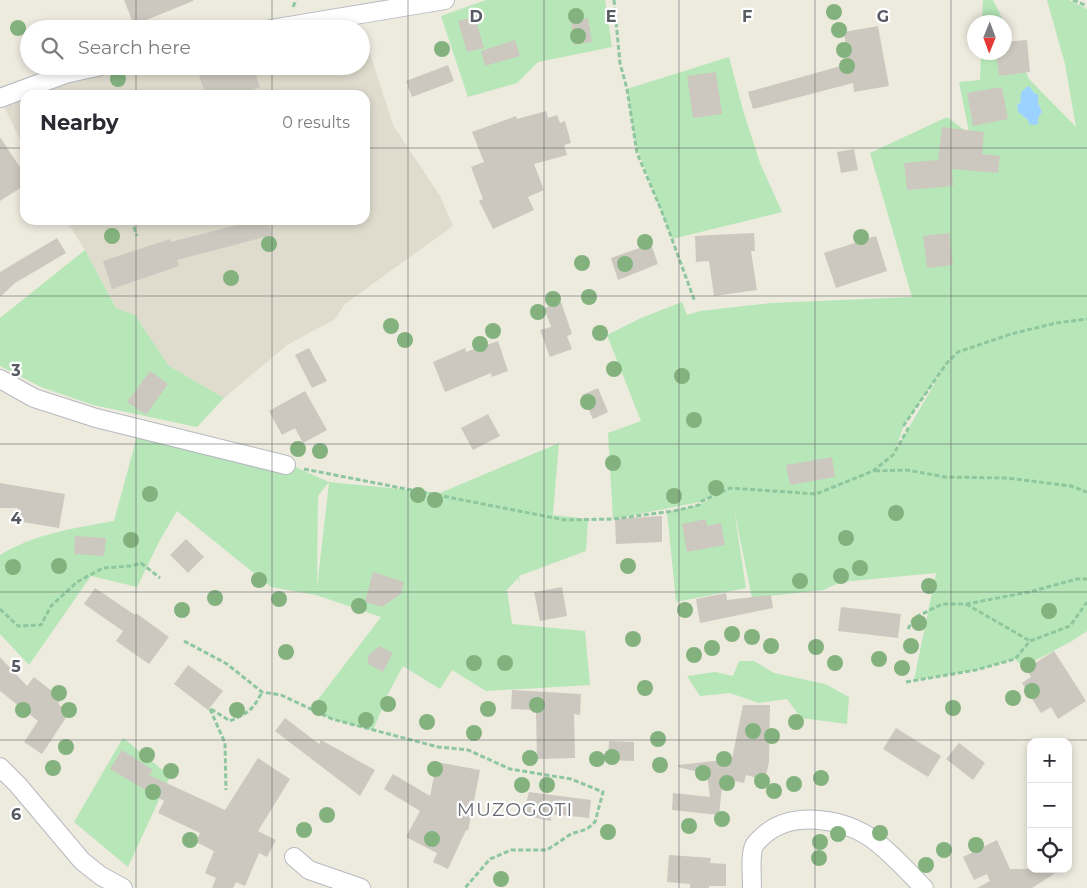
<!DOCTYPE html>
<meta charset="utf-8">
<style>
body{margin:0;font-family:Montserrat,sans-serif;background:#f7f7f7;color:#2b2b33}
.controls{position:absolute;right:15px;bottom:15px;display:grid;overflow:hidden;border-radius:10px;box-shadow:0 2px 8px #0003}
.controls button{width:45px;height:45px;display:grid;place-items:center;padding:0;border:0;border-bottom:1px solid #e1e1e2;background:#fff;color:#2b2b33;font:25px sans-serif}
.compass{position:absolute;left:967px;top:15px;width:45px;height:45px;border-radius:50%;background:#fff;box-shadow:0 2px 8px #0003;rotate:181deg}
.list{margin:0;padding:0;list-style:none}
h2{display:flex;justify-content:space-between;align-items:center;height:65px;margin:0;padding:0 20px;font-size:21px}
h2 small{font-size:16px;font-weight:400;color:#7c7c81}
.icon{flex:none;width:28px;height:28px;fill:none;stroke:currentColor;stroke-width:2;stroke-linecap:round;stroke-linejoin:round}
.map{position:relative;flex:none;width:1087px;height:888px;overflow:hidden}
.search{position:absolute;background:#fff;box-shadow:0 2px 8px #0003;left:20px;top:20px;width:350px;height:55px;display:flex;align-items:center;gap:12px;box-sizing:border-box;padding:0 18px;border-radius:28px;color:#7c7c81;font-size:19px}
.panel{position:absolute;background:#fff;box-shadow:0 2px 8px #0003;left:20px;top:90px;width:350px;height:135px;border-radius:15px}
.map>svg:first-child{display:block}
.education{fill:#dfdcce}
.green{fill:#b7e7b8;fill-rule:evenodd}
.water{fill:#9bd2ff}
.building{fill:#ccc8bf}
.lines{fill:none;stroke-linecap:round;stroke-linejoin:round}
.minor-casing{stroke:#b6b9bf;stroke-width:20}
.path{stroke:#8ec79f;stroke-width:3;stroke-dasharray:5 2.5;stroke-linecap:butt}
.minor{stroke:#fff;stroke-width:18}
.tree{fill:#83b27f}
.grid{fill:none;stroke:#575b61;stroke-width:1;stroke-opacity:0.55}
.labels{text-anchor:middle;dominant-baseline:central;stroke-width:4.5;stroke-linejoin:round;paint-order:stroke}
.quarter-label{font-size:19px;letter-spacing:1px;fill:#686d73;stroke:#fff}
.grid-label{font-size:16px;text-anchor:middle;font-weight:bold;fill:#575b61;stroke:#fff;stroke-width:4.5;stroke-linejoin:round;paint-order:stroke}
</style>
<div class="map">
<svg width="1087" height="888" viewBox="0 0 1087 888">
<rect width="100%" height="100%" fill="#edeade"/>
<polygon class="education" points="361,31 363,31 393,125 440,196 453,226 345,304 335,319 287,345 224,398 169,366 135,315 116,308 85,250 66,220 365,220 365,95 25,95 25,150 0,98 83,66 361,66"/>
<g class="green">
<polygon points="486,0 605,0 612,47 538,62 517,83 468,97 441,16"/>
<polygon points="983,0 993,0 1004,22 982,22"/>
<path d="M1047,0H1069L1087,9V631L1072,641L1023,667L1015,659L976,670L914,680L936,573L842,582L823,590L752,598L734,509L746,588L676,602L667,512L699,505L720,493L700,502L613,519L608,433L641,421L607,335L641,318L682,302L687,315L700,311L771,303L912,297L870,153L947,117L967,132H969L959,82L980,80L981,53L1004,52L1005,25L1029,79L1076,127L1065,64ZM1029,87L1034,93L1042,112L1038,118L1028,120L1018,112L1017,105L1021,102ZM941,372V373L895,451L904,425Z"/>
<polygon points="729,57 743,110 760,163 782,212 672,239 635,143 627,89"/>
<polygon points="85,250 116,308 135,315 169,366 224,398 197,427 93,405 41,387 0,366 0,318"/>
<path d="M139,429L277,459L329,482L440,493L559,443L553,515L588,519L586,551L519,576L520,584L518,578L507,590L512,624L585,631L590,685L486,691L452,670L440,689L403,666L389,692L373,730L332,719L310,710L381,617L316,595L271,587L177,511L160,540L137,587L91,576L29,665L0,634V555C34,534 75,528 114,521ZM328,483H329L317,587L318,496Z"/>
<polygon points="739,661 754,661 774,673 825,684 849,697 847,724 801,718 787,699 759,703 730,693 700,696 687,676 715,672 733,676"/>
<polygon points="123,738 170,776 128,867 74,822"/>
</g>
<path class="water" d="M1029,86L1034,93L1038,95V103L1042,112L1038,118V124L1034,125L1029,124L1028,120L1018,112L1017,105L1021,102C1020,93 1021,90 1029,86Z"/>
<g class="building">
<polygon points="124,0 193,0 193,1 134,25"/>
<polygon points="475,17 484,48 467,52 458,21"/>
<polygon points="588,18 592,42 574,45 571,20"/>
<polygon points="878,26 889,86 854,92 853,83 753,109 748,92 848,64 844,32"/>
<polygon points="515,40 520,56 485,66 481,51"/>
<polygon points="1027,40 1030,72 999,76 996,52 1004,52 1004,42"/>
<polygon points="448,65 454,81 412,97 406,81"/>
<polygon points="230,66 253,66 260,87 237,95 206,95 199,76"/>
<polygon points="716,72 722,114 693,118 687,76"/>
<polygon points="1002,87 1008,119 973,126 967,93"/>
<polygon points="546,111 548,118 557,115 560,123 565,121 571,143 564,145 567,155 534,164 544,190 528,197 534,210 493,229 479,201 483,199 471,167 484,162 472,132 516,116 517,119"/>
<polygon points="942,127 984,132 982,154 1000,156 998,173 952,169 953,186 907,190 904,163 938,160"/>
<polygon points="0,137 25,175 25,185 0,201"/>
<polygon points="854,149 858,170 841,173 837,152"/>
<polygon points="256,220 268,220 272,235 177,260 179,266 112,289 103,261 170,239 171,242"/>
<polygon points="754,233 755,251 751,251 757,290 714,296 709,261 696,262 695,236"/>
<polygon points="949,233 953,265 927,268 923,236"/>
<polygon points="876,236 887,271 836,288 824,253"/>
<polygon points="57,238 66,253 15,283 0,297 0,272"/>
<polygon points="651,244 658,264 618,280 611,258"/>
<polygon points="561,302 572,334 567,336 572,349 550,357 540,330 551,327 544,308"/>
<polygon points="498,341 508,371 492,377 491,373 445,392 433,362 465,348 466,352"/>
<polygon points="309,348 327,381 312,388 295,355"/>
<polygon points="150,371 168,384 146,415 127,402"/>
<polygon points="598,388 608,412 593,419 582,395"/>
<polygon points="305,391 327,430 303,443 295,428 282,435 269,411"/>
<polygon points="488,414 500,436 473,450 461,428"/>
<polygon points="832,457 835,477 790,485 786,465"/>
<polygon points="0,483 65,494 59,528 16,521 18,508 0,508"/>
<polygon points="662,516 662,542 616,544 615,519"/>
<polygon points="706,519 707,526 721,523 725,545 687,552 682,524"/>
<polygon points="75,536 106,538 104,556 74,554"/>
<polygon points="186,539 204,557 188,573 170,555"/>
<polygon points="373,572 404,582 401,594 382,607 365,602"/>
<polygon points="562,587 567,616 540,621 534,592"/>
<polygon points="95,588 135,615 136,613 169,637 149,664 116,641 123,631 84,604"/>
<polygon points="726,593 727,600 771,595 773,608 700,623 696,599"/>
<polygon points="841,607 901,614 898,638 838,631"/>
<polygon points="379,646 393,653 383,672 368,664 368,656"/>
<polygon points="1054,651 1086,701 1058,719 1051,707 1041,713 1022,683 1031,677 1026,669"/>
<polygon points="0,657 27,686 34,677 62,699 58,704 69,713 42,754 24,742 38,721 0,691"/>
<polygon points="188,665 223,691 208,710 174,684"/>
<polygon points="512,690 581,694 580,715 574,714 575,758 537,759 536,712 534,710 511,709"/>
<polygon points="743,705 770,705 769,762 765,780 746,775 744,783 723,778 719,815 672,810 673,793 710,797 707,774 678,767 678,765 732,759"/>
<polygon points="285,718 319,744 321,740 375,770 360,796 275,731"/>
<polygon points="896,728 941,756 928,777 883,749"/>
<polygon points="609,741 634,742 634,761 608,760"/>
<polygon points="959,743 985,763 973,780 946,759"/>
<polygon points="122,750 153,770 149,775 225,810 258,758 290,779 258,831 276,840 267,857 259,853 245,886 236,882 233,888 212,888 216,878 205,873 214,851 196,842 200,833 158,813 164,801 110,769"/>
<polygon points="437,762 480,770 468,831 466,830 448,869 433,862 437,853 406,837 420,811 384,789 393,774 430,796"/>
<polygon points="529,792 591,800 589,818 551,814 551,821 523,815"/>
<polygon points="997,840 1010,869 1062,869 1032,888 977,888 990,881 987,874 974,880 963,857"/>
<polygon points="669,855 711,858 710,863 726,864 726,886 709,886 709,888 690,888 690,884 667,882"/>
</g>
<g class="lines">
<defs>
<g id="minor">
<polyline points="271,29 445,0"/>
<polyline points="0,98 65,74 101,66"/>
<polyline points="0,379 34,398 96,418 286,465"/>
<polyline points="0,767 18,785 82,861 101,876 123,888"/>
<polyline points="294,857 309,870 361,888"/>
<path d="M752,888C752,878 750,854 754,846C756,842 761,838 764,835C792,811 839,818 868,836C889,850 906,870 924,888"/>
</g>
</defs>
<use href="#minor" class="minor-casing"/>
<g class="path">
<polyline points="614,0 620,63 627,89 637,153 662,212 695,302"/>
<polyline points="1073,0 1087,6"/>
<polyline points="293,7 296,0"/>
<polyline points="131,220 137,236"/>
<polyline points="304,469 565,520 613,519 674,511 699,505 700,502 730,488 816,494 873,471 893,455 908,429 904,425 946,364 958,352 1011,334 1056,323 1087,319"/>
<polyline points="875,471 907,470 945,477 1007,478 1071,486 1087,492"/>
<polyline points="966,604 1030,641"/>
<polyline points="0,609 18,626 41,625 51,606 77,582 103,568 131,566 141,563 160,578"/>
<polyline points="908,629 914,618 942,604 966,604 1029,592 1077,579 1087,579"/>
<polyline points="184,641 227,664 262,692 281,695 332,719 438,747 468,750 510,769 571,779 603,792 595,822 587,829 571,834 547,850 511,850 490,859 465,888"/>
<polyline points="906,682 976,670 1015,659 1030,641 1070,626 1087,602"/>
<polyline points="210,709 225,743 226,790"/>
<path d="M211,709L230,721C248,713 253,710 262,692"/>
</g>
<use href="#minor" class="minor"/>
</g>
<g class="tree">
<circle cx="834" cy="12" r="8"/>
<circle cx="576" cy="16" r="8"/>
<circle cx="18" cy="28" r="8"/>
<circle cx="839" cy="30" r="8"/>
<circle cx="578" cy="36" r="8"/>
<circle cx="442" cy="49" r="8"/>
<circle cx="844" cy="50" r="8"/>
<circle cx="847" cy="66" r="8"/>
<circle cx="118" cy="79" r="8"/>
<circle cx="112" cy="236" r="8"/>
<circle cx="861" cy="237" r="8"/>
<circle cx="645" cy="242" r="8"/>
<circle cx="269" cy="244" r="8"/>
<circle cx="582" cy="263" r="8"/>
<circle cx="625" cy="264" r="8"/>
<circle cx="231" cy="278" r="8"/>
<circle cx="589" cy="297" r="8"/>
<circle cx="553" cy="299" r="8"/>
<circle cx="538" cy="312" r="8"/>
<circle cx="391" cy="326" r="8"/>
<circle cx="493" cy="331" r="8"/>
<circle cx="600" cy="333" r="8"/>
<circle cx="405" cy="340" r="8"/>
<circle cx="480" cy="344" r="8"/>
<circle cx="614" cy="369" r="8"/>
<circle cx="682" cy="376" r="8"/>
<circle cx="588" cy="402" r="8"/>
<circle cx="694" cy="420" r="8"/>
<circle cx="298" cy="449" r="8"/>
<circle cx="320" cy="451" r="8"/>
<circle cx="613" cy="463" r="8"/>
<circle cx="716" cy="488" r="8"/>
<circle cx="150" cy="494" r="8"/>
<circle cx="418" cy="495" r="8"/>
<circle cx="674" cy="496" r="8"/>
<circle cx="435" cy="500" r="8"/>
<circle cx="896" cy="513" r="8"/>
<circle cx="846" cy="538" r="8"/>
<circle cx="131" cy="540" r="8"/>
<circle cx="59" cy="566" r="8"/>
<circle cx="628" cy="566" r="8"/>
<circle cx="13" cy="567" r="8"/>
<circle cx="860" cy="568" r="8"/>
<circle cx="841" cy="576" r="8"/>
<circle cx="259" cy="580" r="8"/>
<circle cx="800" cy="581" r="8"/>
<circle cx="929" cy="586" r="8"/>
<circle cx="215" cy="598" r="8"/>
<circle cx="279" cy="599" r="8"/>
<circle cx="359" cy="606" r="8"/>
<circle cx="182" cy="610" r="8"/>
<circle cx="685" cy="610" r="8"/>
<circle cx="1049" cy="611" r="8"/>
<circle cx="919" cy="623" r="8"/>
<circle cx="732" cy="634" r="8"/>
<circle cx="752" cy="637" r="8"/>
<circle cx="633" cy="639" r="8"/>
<circle cx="771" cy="646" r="8"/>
<circle cx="911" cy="646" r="8"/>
<circle cx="816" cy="647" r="8"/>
<circle cx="712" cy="648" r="8"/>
<circle cx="286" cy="652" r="8"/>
<circle cx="694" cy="655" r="8"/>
<circle cx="879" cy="659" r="8"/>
<circle cx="474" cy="663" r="8"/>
<circle cx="505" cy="663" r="8"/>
<circle cx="835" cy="663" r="8"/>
<circle cx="1028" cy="665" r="8"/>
<circle cx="902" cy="668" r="8"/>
<circle cx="645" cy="688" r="8"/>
<circle cx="1032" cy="691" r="8"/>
<circle cx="59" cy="693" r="8"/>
<circle cx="1013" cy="698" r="8"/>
<circle cx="388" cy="704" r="8"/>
<circle cx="537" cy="705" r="8"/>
<circle cx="319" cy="708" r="8"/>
<circle cx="953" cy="708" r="8"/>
<circle cx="488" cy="709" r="8"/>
<circle cx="23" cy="710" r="8"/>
<circle cx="69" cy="710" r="8"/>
<circle cx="237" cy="710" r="8"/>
<circle cx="366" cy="720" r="8"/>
<circle cx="427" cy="722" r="8"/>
<circle cx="796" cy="722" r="8"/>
<circle cx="753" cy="731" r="8"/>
<circle cx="474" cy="733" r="8"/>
<circle cx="772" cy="736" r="8"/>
<circle cx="658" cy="739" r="8"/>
<circle cx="66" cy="747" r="8"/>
<circle cx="147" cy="755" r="8"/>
<circle cx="612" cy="757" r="8"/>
<circle cx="530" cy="758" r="8"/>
<circle cx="597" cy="759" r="8"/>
<circle cx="724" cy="759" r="8"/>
<circle cx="660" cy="765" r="8"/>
<circle cx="53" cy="768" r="8"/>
<circle cx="435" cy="769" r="8"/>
<circle cx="171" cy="771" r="8"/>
<circle cx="703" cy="773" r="8"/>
<circle cx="821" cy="778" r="8"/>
<circle cx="762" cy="781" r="8"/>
<circle cx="727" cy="783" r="8"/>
<circle cx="794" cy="784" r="8"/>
<circle cx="522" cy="785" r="8"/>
<circle cx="547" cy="785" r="8"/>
<circle cx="774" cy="791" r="8"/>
<circle cx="153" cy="792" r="8"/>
<circle cx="327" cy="815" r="8"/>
<circle cx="722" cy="819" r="8"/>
<circle cx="689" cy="826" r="8"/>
<circle cx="304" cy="830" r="8"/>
<circle cx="608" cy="832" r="8"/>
<circle cx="880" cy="833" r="8"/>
<circle cx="838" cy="834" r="8"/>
<circle cx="432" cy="839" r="8"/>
<circle cx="190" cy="840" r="8"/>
<circle cx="820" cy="842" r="8"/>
<circle cx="976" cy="845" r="8"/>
<circle cx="944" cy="850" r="8"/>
<circle cx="819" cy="858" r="8"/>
<circle cx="926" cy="865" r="8"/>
<circle cx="501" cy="879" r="8"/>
</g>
<path class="grid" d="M136,0V29M272,0V29M408,0V888M544,0V888M679,0V888M815,0V888M951,0V888M136,66V95M272,66V95M0,148H25M365,148H1087M136,220V888M272,220V888M0,296H1087M0,444H1087M0,592H1087M0,740H1087"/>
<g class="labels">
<g class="quarter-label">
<text x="515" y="809">MUZOGOTI</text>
</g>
</g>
<g class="grid-label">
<text x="476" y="22">D</text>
<text x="611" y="22">E</text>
<text x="747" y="22">F</text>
<text x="883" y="22">G</text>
<text x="16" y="376">3</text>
<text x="16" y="524">4</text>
<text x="16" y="672">5</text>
<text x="16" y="820">6</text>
</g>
</svg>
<div class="controls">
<button>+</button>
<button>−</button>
<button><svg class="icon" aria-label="locate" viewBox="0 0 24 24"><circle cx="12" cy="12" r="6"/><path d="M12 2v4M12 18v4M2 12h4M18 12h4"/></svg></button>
</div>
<svg class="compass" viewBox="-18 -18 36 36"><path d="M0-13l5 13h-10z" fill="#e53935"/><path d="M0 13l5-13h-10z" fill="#7c7c81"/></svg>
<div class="search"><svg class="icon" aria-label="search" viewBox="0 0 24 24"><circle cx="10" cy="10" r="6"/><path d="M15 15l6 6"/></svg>Search here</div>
<section class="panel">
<h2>Nearby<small>0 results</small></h2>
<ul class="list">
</ul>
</section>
</div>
